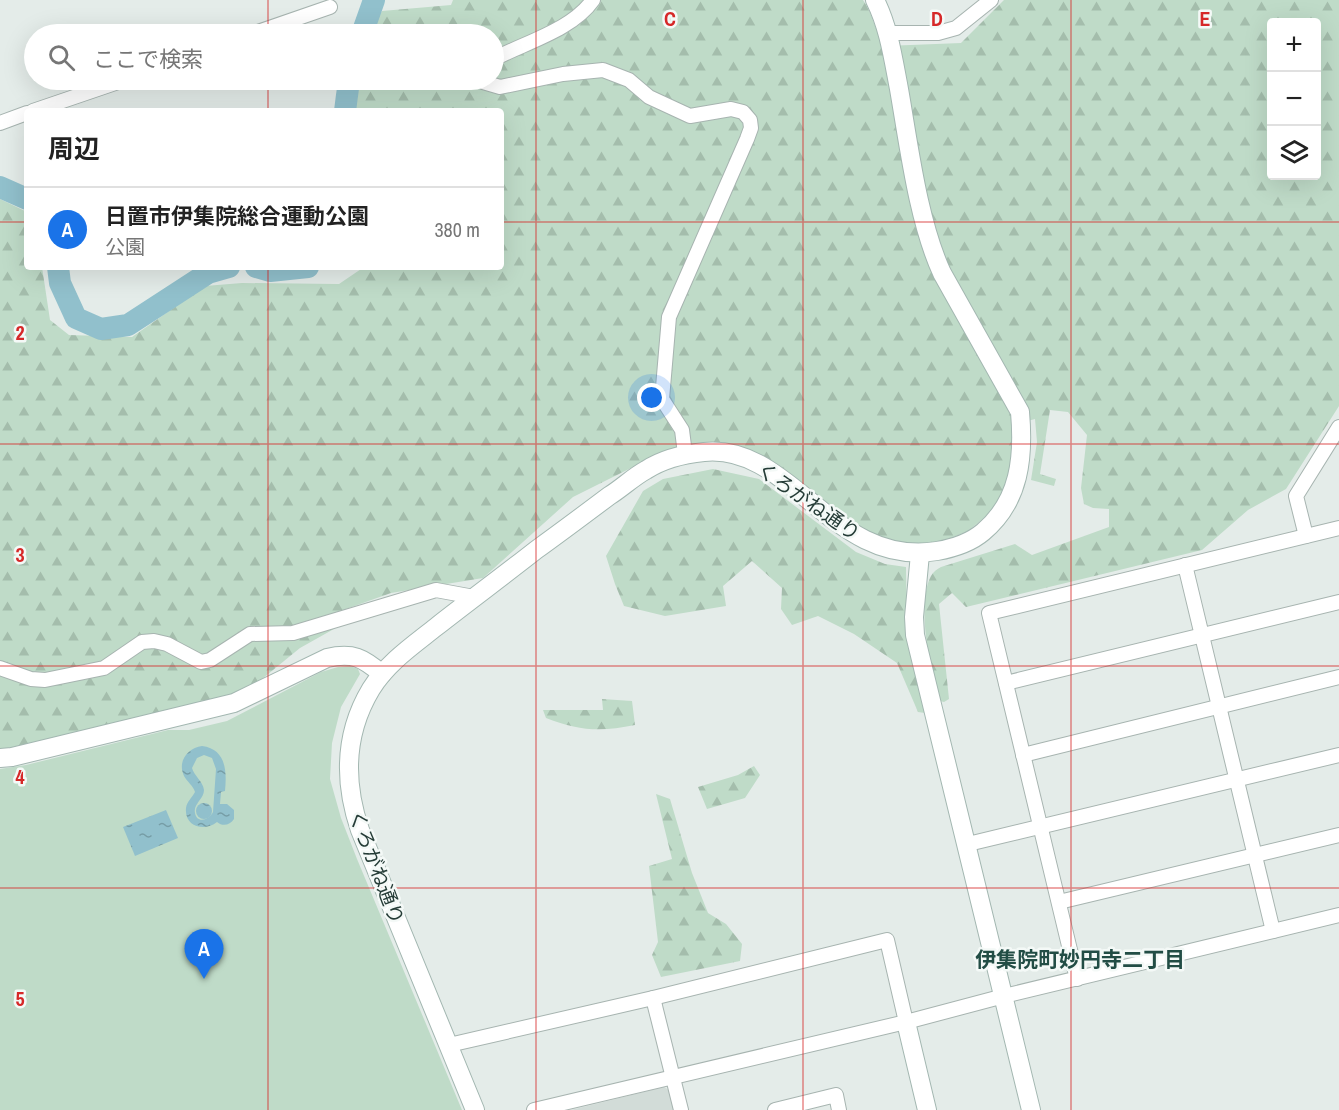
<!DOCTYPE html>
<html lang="ja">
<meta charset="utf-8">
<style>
body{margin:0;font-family:"Archivo Narrow","Noto Sans JP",sans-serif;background:#f2f2f2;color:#222}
.controls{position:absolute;right:18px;top:18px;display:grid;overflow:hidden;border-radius:6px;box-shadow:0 6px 24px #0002}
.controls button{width:54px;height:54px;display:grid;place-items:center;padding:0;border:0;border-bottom:2px solid #e0e0e0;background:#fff;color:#222;font:30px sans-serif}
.you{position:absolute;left:652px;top:398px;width:21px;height:21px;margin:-15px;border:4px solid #fff;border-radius:50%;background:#1a73e8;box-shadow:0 0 0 9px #1a73e833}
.badge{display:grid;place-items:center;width:39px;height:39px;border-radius:50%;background:#1a73e8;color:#fff;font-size:20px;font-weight:700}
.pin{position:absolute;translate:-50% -50px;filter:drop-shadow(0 2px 3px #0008)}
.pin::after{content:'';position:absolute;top:32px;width:21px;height:18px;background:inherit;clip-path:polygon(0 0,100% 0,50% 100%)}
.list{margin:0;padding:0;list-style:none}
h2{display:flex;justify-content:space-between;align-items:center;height:78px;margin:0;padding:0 24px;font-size:26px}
h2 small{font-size:20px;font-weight:400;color:#767676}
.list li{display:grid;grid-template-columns:39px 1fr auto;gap:18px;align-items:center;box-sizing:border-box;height:84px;padding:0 24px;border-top:2px solid #e0e0e0}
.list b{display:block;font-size:22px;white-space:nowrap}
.list p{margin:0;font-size:20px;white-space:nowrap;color:#767676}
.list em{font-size:20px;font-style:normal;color:#767676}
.icon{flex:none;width:33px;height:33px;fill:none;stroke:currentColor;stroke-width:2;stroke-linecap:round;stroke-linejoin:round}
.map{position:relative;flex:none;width:1339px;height:1110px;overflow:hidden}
.search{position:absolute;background:#fff;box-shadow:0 6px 24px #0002;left:24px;top:24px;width:480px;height:66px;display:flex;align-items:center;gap:15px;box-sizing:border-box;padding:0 21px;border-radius:33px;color:#767676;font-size:22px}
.panel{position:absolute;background:#fff;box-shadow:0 6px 24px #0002;left:24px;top:108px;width:480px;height:162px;border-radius:6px}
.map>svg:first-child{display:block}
.built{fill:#d2dcd8}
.forest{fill:url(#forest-firs);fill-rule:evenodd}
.park{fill:#bfdbc8}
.water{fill:url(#water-ripples);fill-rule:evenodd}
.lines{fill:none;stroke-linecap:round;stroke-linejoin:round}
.river{stroke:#91c0cc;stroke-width:22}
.street-casing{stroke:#a7b4b0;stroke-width:16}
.secondary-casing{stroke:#a3b7b1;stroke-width:20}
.street{stroke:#fff;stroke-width:14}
.secondary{stroke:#fff;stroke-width:18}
.grid{fill:none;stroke:#d62828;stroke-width:1.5;stroke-opacity:0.55}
.labels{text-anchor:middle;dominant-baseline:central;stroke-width:5;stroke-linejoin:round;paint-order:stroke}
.street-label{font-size:20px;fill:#253c37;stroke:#f4f9f7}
.neighbourhood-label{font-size:21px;font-weight:bold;fill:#224d45;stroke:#f4f9f7}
.grid-label{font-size:20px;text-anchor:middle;font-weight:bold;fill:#d62828;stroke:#f4f9f7;stroke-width:5;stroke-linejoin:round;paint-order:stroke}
</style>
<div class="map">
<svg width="1339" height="1110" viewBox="0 0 1339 1110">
<defs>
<pattern id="forest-firs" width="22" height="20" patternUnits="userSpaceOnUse" patternTransform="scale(1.5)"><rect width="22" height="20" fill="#bfdbc8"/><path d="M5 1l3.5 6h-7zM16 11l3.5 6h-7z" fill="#a4bdac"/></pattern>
<pattern id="water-ripples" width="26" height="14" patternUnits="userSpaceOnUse" patternTransform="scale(1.5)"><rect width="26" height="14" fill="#91c0cc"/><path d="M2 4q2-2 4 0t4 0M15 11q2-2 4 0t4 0" fill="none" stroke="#769da6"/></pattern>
</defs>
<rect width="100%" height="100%" fill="#e4ece9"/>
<polygon class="built" points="664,1087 672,1092 677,1110 571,1110"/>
<g class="forest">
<path d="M453,0H863C873,14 875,32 885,46L961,43L1004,0H1339V406L1286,489L1248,510L1202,550L966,607L952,593L939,604L949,699L944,702L940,701C930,671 916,604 931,576C933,572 937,569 941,567L1015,544L1032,555L1109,527V509L1093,508L1084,504L1081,488L1087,435L1068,412L1050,410L1040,474L1056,479L1054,486L1031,480L1037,442L1035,419L1012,425L1013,458L1007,487L991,512L968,531L948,539L929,544H912L879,538L839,515L785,470L754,452L726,444L704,443L659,454L573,497L483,578L391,593L346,609L341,625L300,648L246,692L0,750V199L27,212V267H42L50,320L69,335L132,337L205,286L242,283L339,284L364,267H501V111H341L350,80H494V34H369L382,11L451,5ZM1272,22H1316V176H1272Z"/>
<polygon points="713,469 759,479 856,552 885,564 906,567 907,641 925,713 918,712 897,663 854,634 818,616 792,625 781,609 782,588 752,561 723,586 726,606 665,616 624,606 615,584 606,556 643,491 663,479"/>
<path d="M602,699L632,701L635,725C601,732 579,731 546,718L543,710H603Z"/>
<polygon points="754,766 760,775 745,798 707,809 698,787 738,775"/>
<polygon points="656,794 670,799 692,873 708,913 726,924 742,944 740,961 661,977 652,955 658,942 649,866 672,859"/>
</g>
<polygon class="park" points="350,666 358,669 360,674 341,707 332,743 330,779 341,818 357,859 462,1110 0,1110 0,769 26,765 168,730 189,730 227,721 321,672 338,667"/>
<g class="water">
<path d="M202,746C226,749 227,771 225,791L221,792L220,804H227L234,810V819C230,825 223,827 217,822C205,832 184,827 186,808C187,801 192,798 195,792C193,785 187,782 184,776C177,761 188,748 202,746ZM204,755L212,758L216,769L213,812C209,820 197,824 195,813C193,804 204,799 204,790C203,781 194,776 192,768L197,758Z"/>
<circle cx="204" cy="811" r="8"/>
<polygon points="166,810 178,838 135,856 123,827"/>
</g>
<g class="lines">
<g class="river">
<polyline points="362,34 374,0"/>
<polyline points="345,111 349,80"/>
<polyline points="0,187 27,199"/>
<polyline points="58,267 60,283 76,318 101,329 128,325 208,273 229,267"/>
<polyline points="256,267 270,271 308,267"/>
</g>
<defs>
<g id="street">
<polyline points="889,33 938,33 956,28 991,0"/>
<polyline points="252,34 330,7"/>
<path d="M494,59C526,42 572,30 593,0"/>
<polyline points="482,80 483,82 500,87 563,74 603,70 629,80 649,97 690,116 731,109 743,112 750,120 751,128 747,139 669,317 662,399 682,430 685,454"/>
<polyline points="33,111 124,80"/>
<polyline points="0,123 27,113"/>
<polyline points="1306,536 1296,496 1339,427"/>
<polyline points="1185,565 1273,931"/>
<polyline points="0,668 31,679 45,680 104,668 142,642 154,641 167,644 201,662 210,660 250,634 293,633 436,590 474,597"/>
<polyline points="1006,683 1339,602"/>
<polyline points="1023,755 1339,677"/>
<polyline points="968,844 1339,755"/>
<polyline points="1059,902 1339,835"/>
<polyline points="1077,979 989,613 1339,528"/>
<polyline points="653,998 681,1110"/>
<polyline points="449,1045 653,998 887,940 906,1022"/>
<polyline points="534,1110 906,1022 1004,996 1339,915"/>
<polyline points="775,1110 836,1095 839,1110"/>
</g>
<g id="secondary">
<polyline points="920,554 914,617 915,635 1031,1110"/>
<path d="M0,758L12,757L234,703L327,658C353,652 363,658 382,674"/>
<polyline points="906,1022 927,1110"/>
<path d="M475,1110L360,830C344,783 344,734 371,689C387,663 412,646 436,627C469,601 503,576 536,550C561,532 585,514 609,496C622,488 633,477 646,470C663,459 684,454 704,452C791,443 833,568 937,551C954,548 970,543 983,532C1020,501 1024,457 1020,412L942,273C918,221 909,146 899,89C893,58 889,28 875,0"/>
</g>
</defs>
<use href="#street" class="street-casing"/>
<use href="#secondary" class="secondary-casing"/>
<use href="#street" class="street"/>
<use href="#secondary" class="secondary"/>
</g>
<path class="grid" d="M268,0V34M536,0V1110M803,0V1110M1071,0V1110M268,80V111M0,222H27M501,222H1339M268,267V1110M0,444H1339M0,666H1339M0,888H1339"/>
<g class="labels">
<g class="street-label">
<text transform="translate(809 501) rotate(35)">くろがね通り</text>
<text transform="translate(377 867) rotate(69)">くろがね通り</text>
</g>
<g class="neighbourhood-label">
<text x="1080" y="959">伊集院町妙円寺二丁目</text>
</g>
</g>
<g class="grid-label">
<text x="670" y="26">C</text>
<text x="937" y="26">D</text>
<text x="1205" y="26">E</text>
<text x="20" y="340">2</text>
<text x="20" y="562">3</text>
<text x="20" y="784">4</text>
<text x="20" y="1006">5</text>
</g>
</svg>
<div class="controls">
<button>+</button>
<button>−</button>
<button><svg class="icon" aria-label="layers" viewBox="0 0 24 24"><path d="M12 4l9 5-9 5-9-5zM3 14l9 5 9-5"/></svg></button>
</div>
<div class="you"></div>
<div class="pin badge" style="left:204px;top:979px">A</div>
<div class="search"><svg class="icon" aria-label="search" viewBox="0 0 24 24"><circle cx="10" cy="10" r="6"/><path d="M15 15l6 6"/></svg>ここで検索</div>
<section class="panel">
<h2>周辺<small></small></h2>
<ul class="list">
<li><span class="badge">A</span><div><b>日置市伊集院総合運動公園</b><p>公園</p></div><em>380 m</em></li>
</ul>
</section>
</div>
